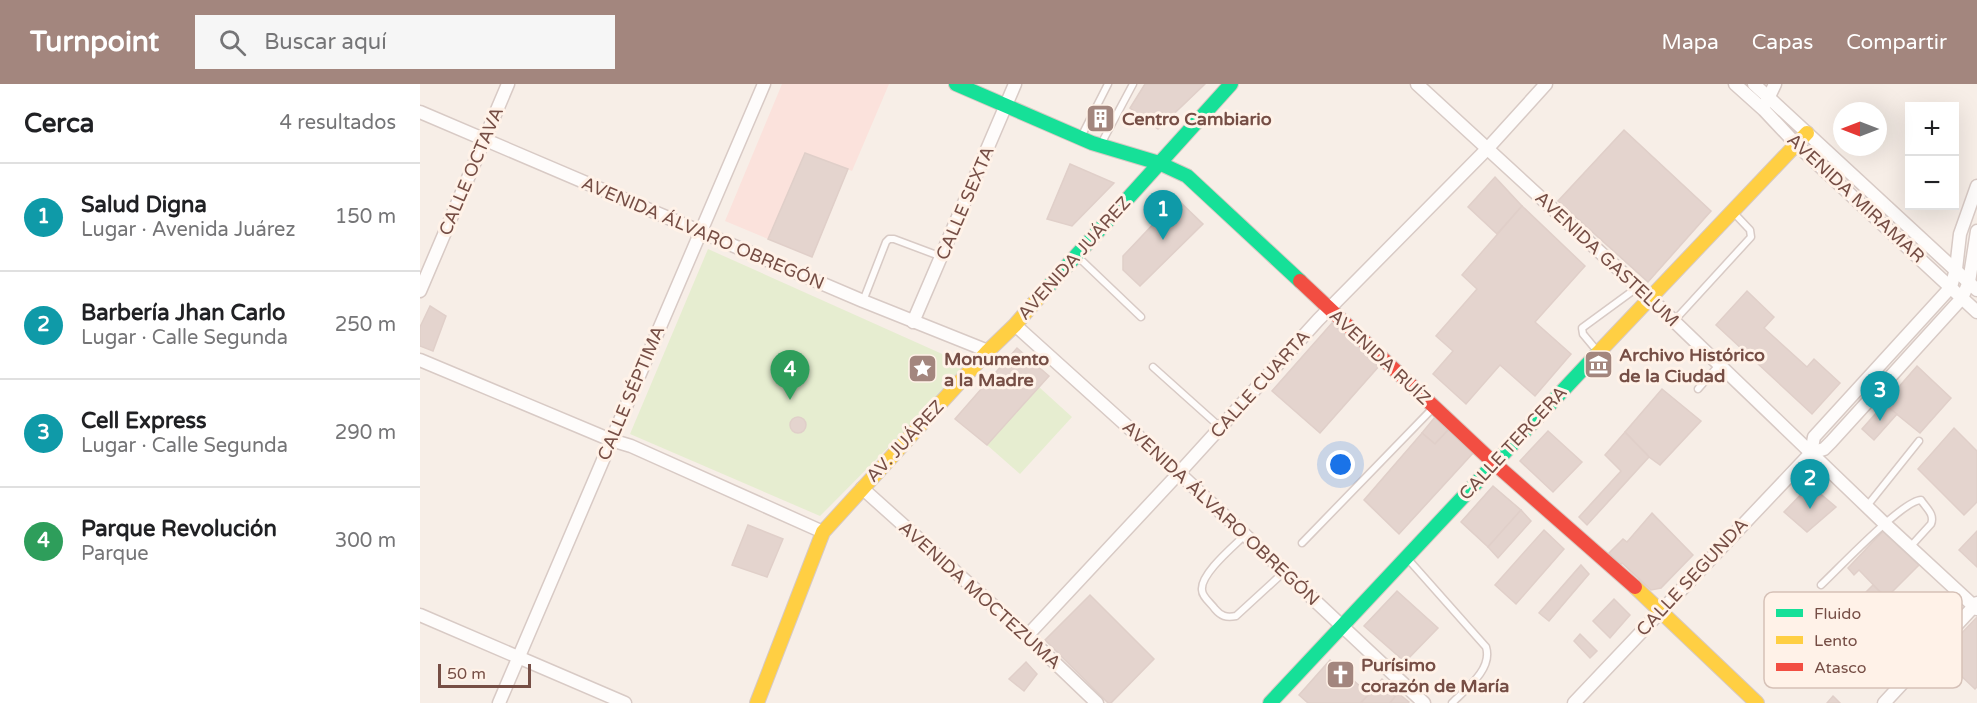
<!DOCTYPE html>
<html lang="es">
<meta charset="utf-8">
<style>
body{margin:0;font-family:"Varela Round",sans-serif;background:#f6f6f6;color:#202124}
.controls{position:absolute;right:18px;top:18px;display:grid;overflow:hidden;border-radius:0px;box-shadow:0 6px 24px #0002}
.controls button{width:54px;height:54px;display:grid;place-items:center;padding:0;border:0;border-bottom:2px solid #e0e0e0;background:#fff;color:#202124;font:30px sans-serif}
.compass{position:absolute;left:1413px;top:18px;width:54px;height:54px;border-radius:50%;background:#fff;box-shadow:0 6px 24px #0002;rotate:270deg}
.scale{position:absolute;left:18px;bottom:15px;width:93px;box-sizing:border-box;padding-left:6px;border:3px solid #764e45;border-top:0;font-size:16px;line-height:21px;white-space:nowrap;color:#764e45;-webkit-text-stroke:4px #fff2e8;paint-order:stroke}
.you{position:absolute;left:921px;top:381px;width:21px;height:21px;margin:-15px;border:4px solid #fff;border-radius:50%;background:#1a73e8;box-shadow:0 0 0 9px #1a73e833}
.badge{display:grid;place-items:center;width:39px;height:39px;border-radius:50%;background:#a3867e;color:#fff;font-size:20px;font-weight:700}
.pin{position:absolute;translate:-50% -50px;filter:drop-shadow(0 2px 3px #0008)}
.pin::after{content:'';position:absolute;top:32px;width:21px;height:18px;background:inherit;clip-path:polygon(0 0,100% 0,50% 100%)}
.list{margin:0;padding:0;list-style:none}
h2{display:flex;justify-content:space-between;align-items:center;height:78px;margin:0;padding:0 24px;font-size:26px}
h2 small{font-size:20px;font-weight:400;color:#757577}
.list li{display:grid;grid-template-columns:39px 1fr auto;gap:18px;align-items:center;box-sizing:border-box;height:108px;padding:0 24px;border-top:2px solid #e0e0e0}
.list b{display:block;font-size:22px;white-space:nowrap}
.list p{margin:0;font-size:20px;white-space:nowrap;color:#757577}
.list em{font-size:20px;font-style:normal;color:#757577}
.icon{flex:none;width:33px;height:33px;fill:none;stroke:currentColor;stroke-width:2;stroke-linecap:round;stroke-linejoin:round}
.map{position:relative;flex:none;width:1557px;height:619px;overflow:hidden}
header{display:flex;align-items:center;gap:36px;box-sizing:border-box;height:84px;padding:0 30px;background:#a3867e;color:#fff}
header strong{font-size:28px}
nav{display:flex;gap:33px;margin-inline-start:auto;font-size:21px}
.search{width:420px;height:54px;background:#f6f6f6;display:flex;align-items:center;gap:15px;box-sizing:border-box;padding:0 21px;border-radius:0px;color:#757577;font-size:22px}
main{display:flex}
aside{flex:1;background:#fff}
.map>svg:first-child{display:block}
.commercial{fill:#fbe2dc}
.green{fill:#e6edd0}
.building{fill:#e4d4ce;stroke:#e0cfc9;stroke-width:1.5}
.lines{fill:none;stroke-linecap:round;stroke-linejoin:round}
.lane-casing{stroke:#d8cac5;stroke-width:9}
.street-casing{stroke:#d8cac5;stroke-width:15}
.fast-casing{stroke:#d7c9c3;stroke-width:16}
.slow-casing{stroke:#d7c9c3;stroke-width:16}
.jam-casing{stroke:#d7c9c3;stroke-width:16}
.lane{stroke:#fefcfb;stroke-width:6}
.street{stroke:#fefcfb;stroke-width:12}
.fast{stroke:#16e098;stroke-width:14}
.slow{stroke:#ffcf43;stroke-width:14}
.jam{stroke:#f24e42;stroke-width:14}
.labels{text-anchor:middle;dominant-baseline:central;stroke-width:6;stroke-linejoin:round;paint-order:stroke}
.poi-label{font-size:18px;font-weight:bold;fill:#764e45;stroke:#fff2e8;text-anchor:start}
.street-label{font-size:18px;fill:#764e45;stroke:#fff2e8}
.key{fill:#fff2e8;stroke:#d6c1b7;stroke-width:1.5}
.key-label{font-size:16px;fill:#764e45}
</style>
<header>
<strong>Turnpoint</strong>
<div class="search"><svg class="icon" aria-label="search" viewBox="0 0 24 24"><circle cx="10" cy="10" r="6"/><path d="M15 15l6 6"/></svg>Buscar aquí</div>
<nav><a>Mapa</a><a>Capas</a><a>Compartir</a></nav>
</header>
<main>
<aside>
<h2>Cerca<small>4 resultados</small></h2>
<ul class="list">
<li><span class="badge" style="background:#0f9aa8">1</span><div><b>Salud Digna</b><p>Lugar · Avenida Juárez</p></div><em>150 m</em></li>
<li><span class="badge" style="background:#0f9aa8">2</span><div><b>Barbería Jhan Carlo</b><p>Lugar · Calle Segunda</p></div><em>250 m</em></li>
<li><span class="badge" style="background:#0f9aa8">3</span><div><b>Cell Express</b><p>Lugar · Calle Segunda</p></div><em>290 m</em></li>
<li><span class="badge" style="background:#2e9e5b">4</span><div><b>Parque Revolución</b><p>Parque</p></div><em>300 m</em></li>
</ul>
</aside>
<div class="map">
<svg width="1557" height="619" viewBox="0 0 1557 619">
<rect width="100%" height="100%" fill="#f7eee7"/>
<polygon class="commercial" points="362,0 469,0 432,87 385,69 348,155 305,137"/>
<g class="green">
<polygon points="288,165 549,282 400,432 210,350"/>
<polygon points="619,303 652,333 600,390 567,361"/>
</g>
<g class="building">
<polygon points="725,0 785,0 738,45 710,24"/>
<polygon points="679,25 690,29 685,43 673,41"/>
<polygon points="1204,46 1291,127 1228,198 1138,117"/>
<polygon points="385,69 428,85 392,173 348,155"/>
<polygon points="650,80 694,99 652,142 627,135"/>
<polygon points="1075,93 1102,122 1077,150 1048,123"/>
<polygon points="757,115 783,140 720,202 703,186 703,172"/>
<polygon points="1102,122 1165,182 1115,238 1151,270 1115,312 1080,281 1046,320 1013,290 1033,267 1016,252 1057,205 1042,191"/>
<polygon points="1327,207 1354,233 1344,244 1387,283 1394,275 1420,299 1392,330 1296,241"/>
<polygon points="10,222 26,232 13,267 0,262 0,243"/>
<polygon points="912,239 960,281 900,349 852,307"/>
<polygon points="597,264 629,292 567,361 535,335"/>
<polygon points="1497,282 1531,314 1500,349 1464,320"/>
<polygon points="1242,305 1281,337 1240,381 1229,373 1205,348"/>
<polygon points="1464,320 1477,330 1454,356 1442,345"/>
<circle cx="378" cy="341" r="8"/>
<polygon points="1015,333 1029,345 1015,360 1002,349"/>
<polygon points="1534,344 1557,367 1557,418 1544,431 1498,385"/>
<polygon points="1029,345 1054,368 979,450 944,416 1002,349 1015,360"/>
<polygon points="1128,347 1162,378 1133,408 1100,377"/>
<polygon points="1205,348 1229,373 1167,441 1159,433 1201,387 1185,371"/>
<polygon points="1390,401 1416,423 1387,448 1364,428"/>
<polygon points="1073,402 1101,426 1068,463 1041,438"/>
<polygon points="1101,426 1111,437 1078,474 1068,463"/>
<polygon points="1232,429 1273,471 1241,504 1231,506 1202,479 1200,481 1189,469 1203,455 1207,458"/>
<polygon points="328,441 363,455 347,493 312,481"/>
<polygon points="1124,446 1144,465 1096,520 1075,501"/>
<polygon points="1463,447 1499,481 1466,514 1439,486 1434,491 1428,484"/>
<polygon points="1557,447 1557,483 1539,466"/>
<polygon points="1161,481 1169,490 1129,537 1119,529"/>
<polygon points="1453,501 1466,514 1432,548 1419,535"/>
<polygon points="977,507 1018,544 985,578 944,542"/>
<polygon points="670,511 734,575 691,619 688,619 625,556"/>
<polygon points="1194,515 1210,531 1190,554 1173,537"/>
<polygon points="1557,533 1557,603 1555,605 1520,572"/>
<polygon points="1160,550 1177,567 1170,574 1154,557"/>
<polygon points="910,576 949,610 941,619 888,619 879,611"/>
<polygon points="606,578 617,590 604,607 589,595"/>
<polygon points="962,595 978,609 970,619 941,619"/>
<polygon points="978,609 989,618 988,619 970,619"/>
<polygon points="1413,612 1420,619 1407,619"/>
</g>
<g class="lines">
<defs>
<g id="lane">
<polyline points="661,53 688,0"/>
<polyline points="681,60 713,0"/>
<polyline points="656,171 721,233"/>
<polyline points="443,217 466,158 469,155 474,155 522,173"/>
<polyline points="1254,237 1331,153 1330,146 1313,128"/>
<polyline points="1178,268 1163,250 1162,244 1218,203"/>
<polyline points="733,283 800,343"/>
<polyline points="1278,305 1299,281"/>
<polyline points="1447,422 1499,357"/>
<path d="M825,451C814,462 780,490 782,506C782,513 791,519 795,525C801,532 806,534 816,532L864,488"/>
<polyline points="882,459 1013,324"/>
<path d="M987,474L1066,563C1073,585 1046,605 1032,619"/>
<path d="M1401,501C1417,486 1483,416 1501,416C1506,424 1515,430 1511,440L1491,462"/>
</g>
<g id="street">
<polyline points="997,0 1231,215 1465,440 1557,525"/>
<polyline points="1315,0 1344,26 1377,61 1557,228"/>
<polyline points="1334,0 1557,206"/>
<polyline points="1346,19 1355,0"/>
<polyline points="0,28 443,217 568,267"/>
<polyline points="0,207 88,0"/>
<polyline points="493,238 595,0"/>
<polyline points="595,241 759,389 1004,619"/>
<polyline points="0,276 191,356 211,362 403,448"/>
<polyline points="1391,369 1394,353 1531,203 1536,185 1540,150 1557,102"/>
<polyline points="442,404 607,552 677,619"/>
<polyline points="0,531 205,619"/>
<polyline points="607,552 759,389 898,236 1068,64 1126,0"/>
<polyline points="79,619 344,0"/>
<polyline points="1154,619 1391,369 1404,365 1411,358 1542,214 1549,198 1557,147"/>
<polyline points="1464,619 1557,519"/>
</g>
<g id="fast">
<polyline points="536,0 672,59 739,79 767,92 880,197"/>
<polyline points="627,204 811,0"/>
<polyline points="850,619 1177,270"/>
</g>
<g id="slow">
<polyline points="1177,270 1387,49"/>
<polyline points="1215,503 1337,619"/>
<polyline points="337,619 403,448 568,267 595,241 627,204"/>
</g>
<polyline id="jam" points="880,197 1074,379 1215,503"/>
</defs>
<use href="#lane" class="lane-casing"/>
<use href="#street" class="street-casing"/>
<use href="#fast" class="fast-casing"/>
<use href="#slow" class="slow-casing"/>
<use href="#jam" class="jam-casing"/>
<use href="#lane" class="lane"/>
<use href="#street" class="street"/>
<use href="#fast" class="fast"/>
<use href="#slow" class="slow"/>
<use href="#jam" class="jam"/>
</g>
<defs>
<symbol id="building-square" viewBox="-11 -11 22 22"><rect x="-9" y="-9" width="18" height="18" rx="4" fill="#a3867e" stroke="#fff2e8"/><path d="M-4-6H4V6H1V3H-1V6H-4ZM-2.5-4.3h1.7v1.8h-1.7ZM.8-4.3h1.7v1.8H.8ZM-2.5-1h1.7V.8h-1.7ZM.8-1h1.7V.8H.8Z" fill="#fff"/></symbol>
<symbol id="museum-square" viewBox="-11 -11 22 22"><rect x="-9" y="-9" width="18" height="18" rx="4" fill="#a3867e" stroke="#fff2e8"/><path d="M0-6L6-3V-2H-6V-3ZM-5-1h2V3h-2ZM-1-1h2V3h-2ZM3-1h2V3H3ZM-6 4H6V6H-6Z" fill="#fff"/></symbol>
<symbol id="sight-square" viewBox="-11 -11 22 22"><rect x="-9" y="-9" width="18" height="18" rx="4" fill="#a3867e" stroke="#fff2e8"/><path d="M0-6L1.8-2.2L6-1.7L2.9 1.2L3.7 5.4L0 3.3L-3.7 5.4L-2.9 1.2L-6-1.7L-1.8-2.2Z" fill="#fff"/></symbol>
<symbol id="church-square" viewBox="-11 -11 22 22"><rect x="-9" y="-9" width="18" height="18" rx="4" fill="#a3867e" stroke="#fff2e8"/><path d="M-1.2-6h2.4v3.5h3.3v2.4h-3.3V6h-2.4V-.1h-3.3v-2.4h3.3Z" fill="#fff"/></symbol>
</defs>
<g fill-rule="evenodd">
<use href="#building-square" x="664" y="18" width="33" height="33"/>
<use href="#museum-square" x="1162" y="264" width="33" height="33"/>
<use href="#sight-square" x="486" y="268" width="33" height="33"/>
<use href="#church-square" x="904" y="574" width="33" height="33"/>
</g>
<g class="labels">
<g class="poi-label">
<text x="702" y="35">Centro Cambiario</text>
<text x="1199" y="271">Archivo Histórico<tspan x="1199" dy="21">de la Ciudad</tspan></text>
<text x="524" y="275">Monumento<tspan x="524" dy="21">a la Madre</tspan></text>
<text x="941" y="581">Purísimo<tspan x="941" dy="21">corazón de María</tspan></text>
</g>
<g class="street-label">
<text transform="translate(51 87) rotate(-67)">CALLE OCTAVA</text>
<text transform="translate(1436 114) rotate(43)">AVENIDA MIRAMAR</text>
<text transform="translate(545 119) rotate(-67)">CALLE SEXTA</text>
<text transform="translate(283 149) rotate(23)">AVENIDA ÁLVARO OBREGÓN</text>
<text transform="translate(654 174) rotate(-48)">AVENIDA JUÁREZ</text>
<text transform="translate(1187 175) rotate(43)">AVENIDA GASTELUM</text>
<text transform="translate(960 273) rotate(43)">AVENIDA RUÍZ</text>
<text transform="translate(840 300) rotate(-48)">CALLE CUARTA</text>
<text transform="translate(211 309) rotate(-67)">CALLE SÉPTIMA</text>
<text transform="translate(485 357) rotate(-47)">AV. JUÁREZ</text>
<text transform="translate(1093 359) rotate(-47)">CALLE TERCERA</text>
<text transform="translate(801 429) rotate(43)">AVENIDA ÁLVARO OBREGÓN</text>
<text transform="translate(1272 493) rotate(-47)">CALLE SEGUNDA</text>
<text transform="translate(560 511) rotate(42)">AVENIDA MOCTEZUMA</text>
</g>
</g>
<rect x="1344" y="508" width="198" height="96" rx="9" class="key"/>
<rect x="1356" y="525" width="27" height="8" fill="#16e098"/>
<rect x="1356" y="552" width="27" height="8" fill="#ffcf43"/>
<rect x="1356" y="579" width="27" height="8" fill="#f24e42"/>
<g class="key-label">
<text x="1394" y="535">Fluido</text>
<text x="1394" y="562">Lento</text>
<text x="1394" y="589">Atasco</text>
</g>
</svg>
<div class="controls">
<button>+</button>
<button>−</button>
</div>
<svg class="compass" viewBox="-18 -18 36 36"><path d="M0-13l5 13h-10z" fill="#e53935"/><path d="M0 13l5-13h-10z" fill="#757577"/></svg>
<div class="scale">50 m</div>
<div class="you"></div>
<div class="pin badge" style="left:743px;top:156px;background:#0f9aa8">1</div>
<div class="pin badge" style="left:1390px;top:425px;background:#0f9aa8">2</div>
<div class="pin badge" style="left:1460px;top:337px;background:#0f9aa8">3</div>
<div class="pin badge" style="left:370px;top:316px;background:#2e9e5b">4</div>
</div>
</main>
